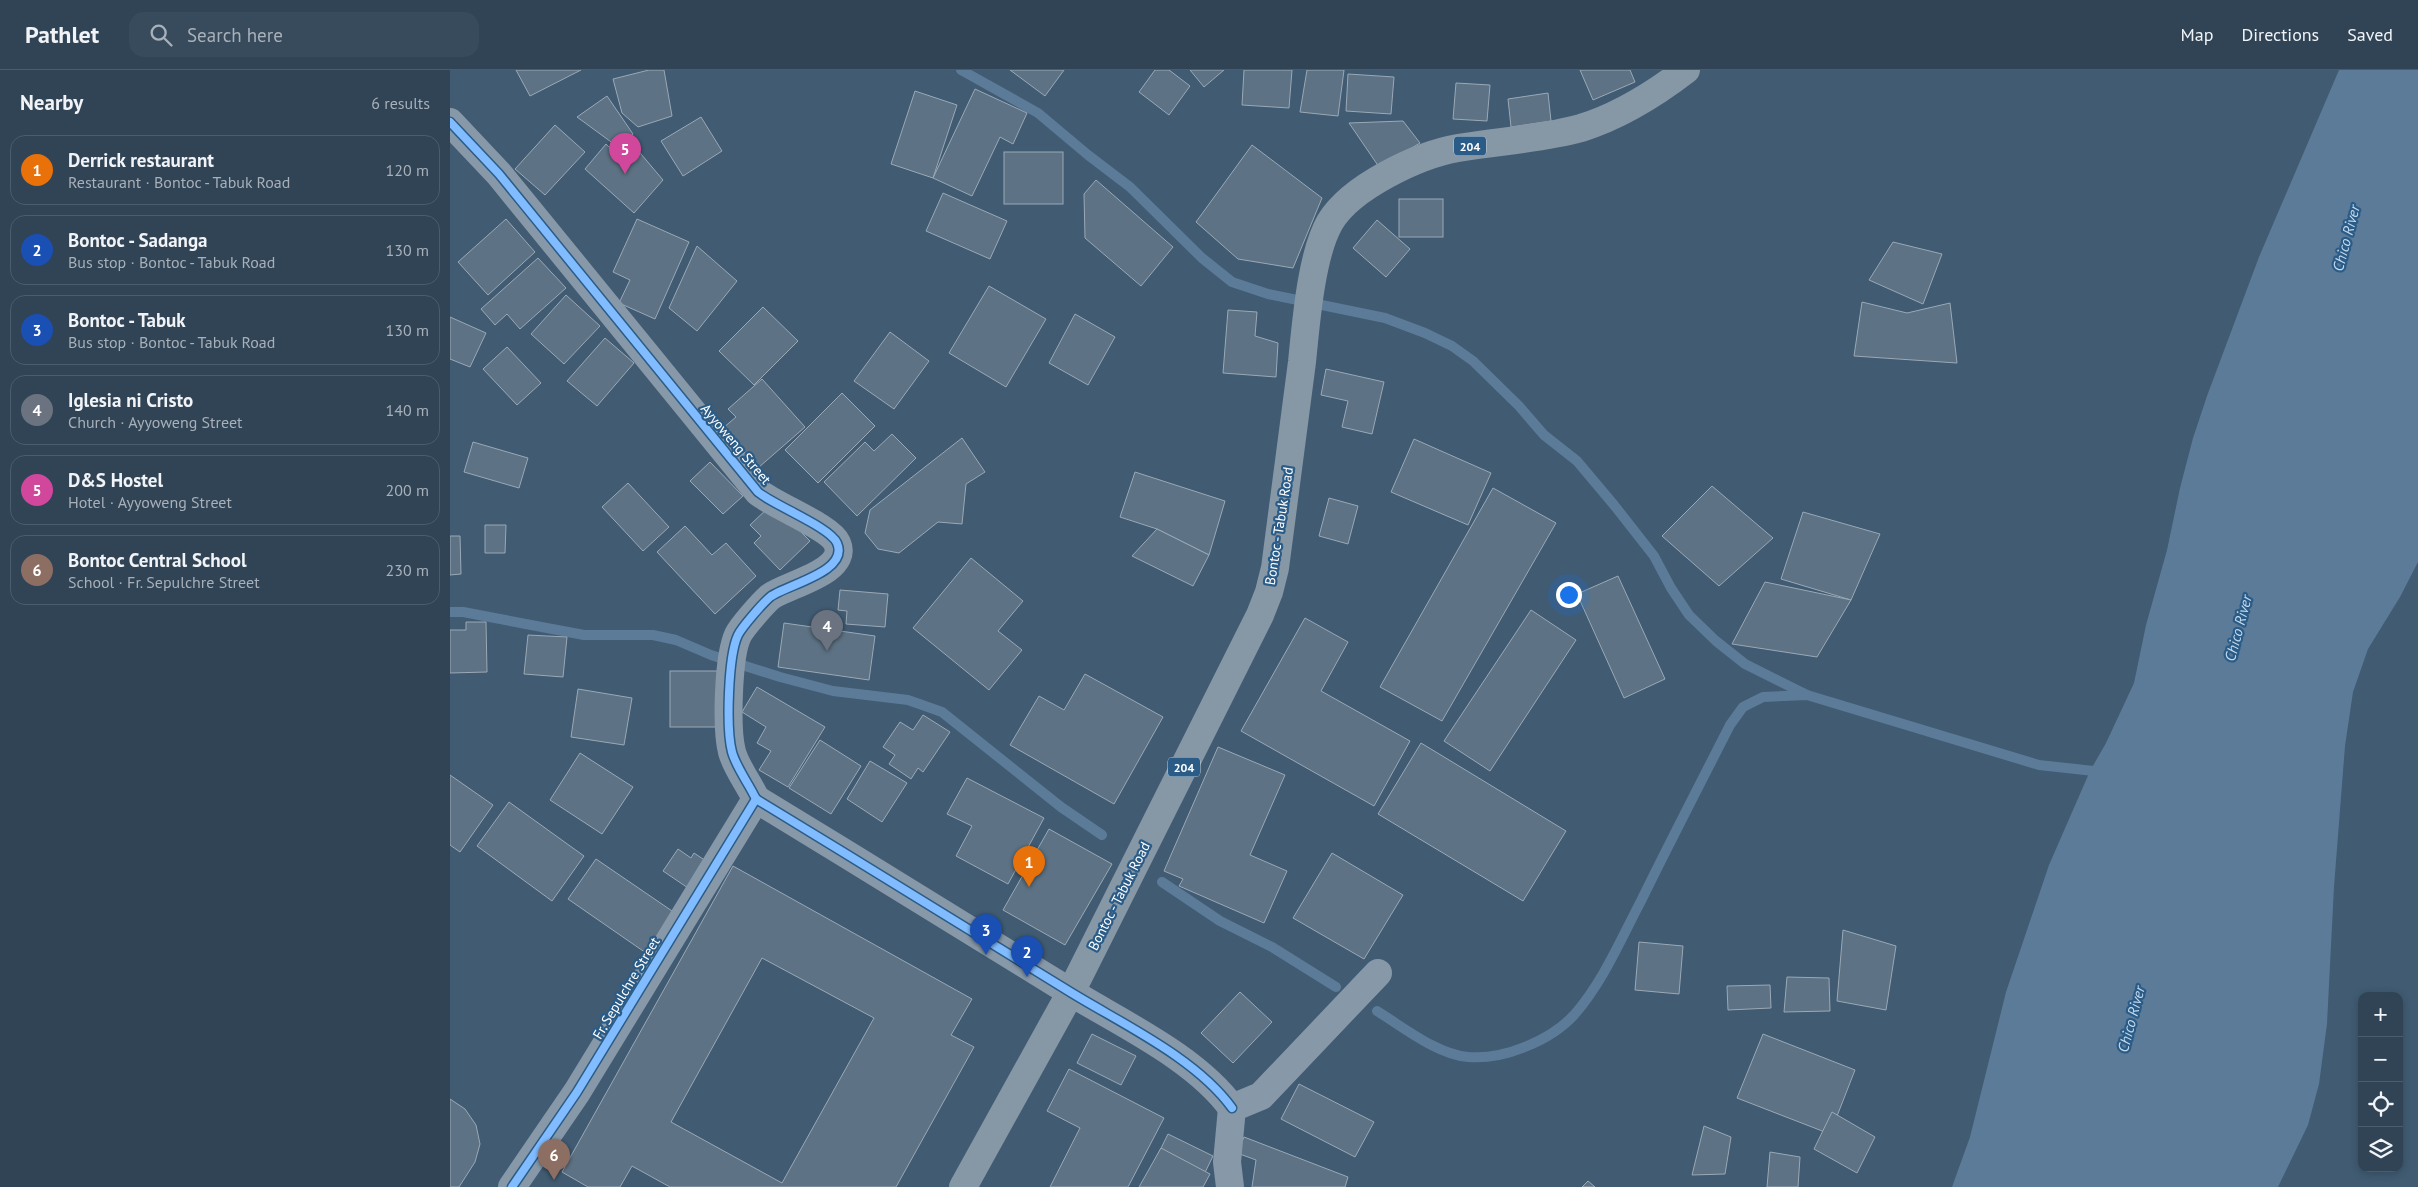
<!DOCTYPE html>
<meta charset="utf-8">
<style>
body{margin:0;font-family:"PT Sans",sans-serif;background:#384b5c;color:#f1f3f6}
.controls{position:absolute;right:15px;bottom:15px;display:grid;overflow:hidden;border-radius:10px;box-shadow:0 2px 8px #0003}
.controls button{width:45px;height:45px;display:grid;place-items:center;padding:0;border:0;border-bottom:1px solid #4b5c6c;background:#304456;color:#f1f3f6;font:25px sans-serif}
.you{position:absolute;left:1118px;top:524px;width:18px;height:18px;margin:-12px;border:4px solid #fff;border-radius:50%;background:#1a73e8;box-shadow:0 0 0 8px #1a73e833}
.badge{display:grid;place-items:center;width:32px;height:32px;border-radius:50%;background:#bcc6ce;color:#fff;font-size:16px;font-weight:700}
.pin{position:absolute;translate:-50% -41px;filter:drop-shadow(0 1px 2px #0008)}
.pin::after{content:'';position:absolute;top:26px;width:18px;height:15px;background:inherit;clip-path:polygon(0 0,100% 0,50% 100%)}
.list{margin:0;padding:0;list-style:none}
h2{display:flex;justify-content:space-between;align-items:center;height:65px;margin:0;padding:0 20px;font-size:21px}
h2 small{font-size:16px;font-weight:400;color:#a8b0b9}
.list li{display:grid;grid-template-columns:32px 1fr auto;gap:15px;align-items:center;box-sizing:border-box;height:70px;margin:0 10px 10px;padding:0 10px;border:1px solid #4b5c6c;border-radius:15px}
.list b{display:block;font-size:19px;white-space:nowrap}
.list p{margin:0;font-size:16px;white-space:nowrap;color:#a8b0b9}
.list em{font-size:16px;font-style:normal;color:#a8b0b9}
.icon{flex:none;width:28px;height:28px;fill:none;stroke:currentColor;stroke-width:2;stroke-linecap:round;stroke-linejoin:round}
.map{position:relative;flex:none;width:1968px;height:1117px;overflow:hidden}
header{display:flex;align-items:center;gap:30px;box-sizing:border-box;height:70px;padding:0 25px;background:#304456;border-bottom:1px solid #4b5c6c}
header strong{font-size:24px}
nav{display:flex;gap:28px;margin-inline-start:auto;font-size:18px}
.search{width:350px;height:45px;background:#384b5c;display:flex;align-items:center;gap:12px;box-sizing:border-box;padding:0 18px;border-radius:15px;color:#a8b0b9;font-size:19px}
main{display:flex}
aside{flex:1;background:#304456}
.map>svg:first-child{display:block}
.water{fill:#5b7b98}
.lines{fill:none;stroke-linecap:round;stroke-linejoin:round}
.stream{stroke:#5b7b98;stroke-width:10}
.building{fill:#5d7284;stroke:#9aa9b6;fill-rule:evenodd}
.minor{stroke:#8798a8;stroke-width:28}
.trunk{stroke:#8697a6;stroke-width:28}
.cycleway-casing{stroke:#2b5c87;stroke-width:11}
.cycleway{stroke:#80bcff;stroke-width:8}
.labels{text-anchor:middle;dominant-baseline:central;stroke-width:4.5;stroke-linejoin:round;paint-order:stroke}
.shield{fill:#2b5c87;stroke:#bfcedb;stroke-width:1}
.shield-label{font-size:12px;font-weight:bold;fill:#fff}
.street-label{font-size:14px;fill:#fff;stroke:#2b5c87}
.water-label{font-size:15px;font-style:italic;fill:#c4dbef;stroke:#2b5c87}
</style>
<header>
<strong>Pathlet</strong>
<div class="search"><svg class="icon" aria-label="search" viewBox="0 0 24 24"><circle cx="10" cy="10" r="6"/><path d="M15 15l6 6"/></svg>Search here</div>
<nav><a>Map</a><a>Directions</a><a>Saved</a></nav>
</header>
<main>
<aside>
<h2>Nearby<small>6 results</small></h2>
<ul class="list">
<li><span class="badge" style="background:#e8710a">1</span><div><b>Derrick restaurant</b><p>Restaurant · Bontoc - Tabuk Road</p></div><em>120 m</em></li>
<li><span class="badge" style="background:#1a4fb4">2</span><div><b>Bontoc - Sadanga</b><p>Bus stop · Bontoc - Tabuk Road</p></div><em>130 m</em></li>
<li><span class="badge" style="background:#1a4fb4">3</span><div><b>Bontoc - Tabuk</b><p>Bus stop · Bontoc - Tabuk Road</p></div><em>130 m</em></li>
<li><span class="badge" style="background:#6b7280">4</span><div><b>Iglesia ni Cristo</b><p>Church · Ayyoweng Street</p></div><em>140 m</em></li>
<li><span class="badge" style="background:#d1479c">5</span><div><b>D&amp;S Hostel</b><p>Hotel · Ayyoweng Street</p></div><em>200 m</em></li>
<li><span class="badge" style="background:#8d6e63">6</span><div><b>Bontoc Central School</b><p>School · Fr. Sepulchre Street</p></div><em>230 m</em></li>
</ul>
</aside>
<div class="map">
<svg width="1968" height="1117" viewBox="0 0 1968 1117">
<rect width="100%" height="100%" fill="#405b72"/>
<polygon class="water" points="1889,0 1968,0 1968,492 1950,527 1918,579 1903,622 1895,676 1884,817 1877,954 1869,1014 1858,1055 1828,1117 1502,1117 1520,1067 1556,922 1599,795 1640,701 1656,673 1684,613 1696,555 1717,480 1730,418 1743,368 1757,326 1809,187"/>
<g class="lines">
<g class="stream">
<polyline points="511,0 588,43 638,85 680,117 752,188 782,212 818,224 935,248 975,263 1002,276 1023,291 1069,336 1094,365 1127,391 1164,435 1204,486 1221,518 1239,545 1266,571 1295,594 1357,625"/>
<polyline points="0,542 13,542 134,565 203,565 226,570 261,585 330,607 383,621 458,630 492,642 611,737 652,765"/>
<polyline points="712,812 770,851 822,877 886,917"/>
<path d="M927,941C953,957 988,985 1018,987C1053,990 1100,971 1124,945C1153,912 1171,869 1191,831C1220,772 1250,714 1280,655L1293,637L1313,627L1357,625L1589,695L1653,702"/>
</g>
</g>
<g class="building">
<polygon points="66,0 131,0 80,26"/>
<polygon points="199,0 214,0 222,46 188,57 172,43 163,9"/>
<polygon points="560,0 614,0 595,26"/>
<polygon points="705,0 719,0 740,16 719,45 689,22"/>
<polygon points="740,0 774,0 754,17"/>
<polygon points="794,0 842,0 839,38 792,35"/>
<polygon points="857,0 894,0 888,46 850,42"/>
<polygon points="1130,0 1180,0 1185,12 1143,30"/>
<polygon points="898,4 944,7 941,44 896,41"/>
<polygon points="1006,13 1040,15 1037,51 1003,49"/>
<polygon points="525,19 577,43 563,74 550,67 522,126 483,108"/>
<polygon points="465,21 507,35 483,108 441,94"/>
<polygon points="1098,23 1101,51 1061,57 1058,29"/>
<polygon points="157,26 183,64 168,77 127,47"/>
<polygon points="251,47 272,81 233,106 211,71"/>
<polygon points="953,51 970,73 929,97 899,53"/>
<polygon points="105,55 135,82 95,125 65,99"/>
<polygon points="180,71 213,110 184,143 135,99 156,74 167,85"/>
<polygon points="802,75 872,128 843,198 788,189 746,152"/>
<rect x="554" y="82" width="59" height="52"/>
<polygon points="646,110 723,177 691,216 635,168 634,124"/>
<polygon points="493,123 557,151 540,189 476,161"/>
<rect x="949" y="129" width="44" height="38"/>
<polygon points="56,149 85,182 38,225 8,192"/>
<polygon points="187,149 239,172 205,249 169,233 180,210 163,202"/>
<polygon points="927,150 960,179 936,207 903,178"/>
<polygon points="1443,172 1492,184 1473,234 1419,210"/>
<polygon points="247,176 287,211 247,261 219,238"/>
<polygon points="88,188 116,218 70,259 57,244 45,255 31,239"/>
<polygon points="539,216 596,249 556,317 499,283"/>
<polygon points="116,225 150,256 114,294 81,264"/>
<polygon points="1412,232 1457,243 1500,233 1507,293 1404,286"/>
<polygon points="313,237 348,271 304,315 269,281"/>
<polygon points="778,240 807,242 805,266 828,273 826,307 773,303"/>
<polygon points="625,244 665,267 638,315 599,293"/>
<polygon points="0,247 36,263 20,297 0,289"/>
<polygon points="440,262 479,291 444,339 404,311"/>
<polygon points="155,268 184,293 147,336 117,311"/>
<polygon points="57,277 91,313 67,335 33,299"/>
<polygon points="876,299 934,312 922,364 892,357 898,331 871,325"/>
<polygon points="312,309 355,357 308,398 273,358 286,347 278,339"/>
<polygon points="392,323 425,356 368,413 335,380"/>
<polygon points="442,364 466,388 407,446 374,412 415,372 424,381"/>
<polygon points="512,368 535,402 516,414 512,454 488,452 449,483 428,479 415,463 420,440"/>
<polygon points="964,369 1041,403 1018,455 941,422"/>
<polygon points="23,372 78,388 69,418 14,402"/>
<polygon points="260,392 293,426 273,444 240,411"/>
<polygon points="685,402 775,431 759,485 707,459 670,447"/>
<polygon points="178,413 219,457 193,481 152,437"/>
<polygon points="1262,416 1323,468 1269,516 1212,466"/>
<polygon points="1043,418 1106,453 992,651 930,617"/>
<polygon points="879,428 908,436 898,474 869,466"/>
<polygon points="319,437 333,444 360,471 330,500 304,473 311,466 300,455"/>
<polygon points="1353,442 1430,464 1401,530 1331,509"/>
<polygon points="35,455 56,455 55,483 35,483"/>
<polygon points="235,456 262,485 276,473 306,506 265,544 207,482"/>
<polygon points="707,459 759,485 743,516 682,486"/>
<polygon points="0,466 10,466 11,504 0,505"/>
<polygon points="521,488 573,531 548,561 572,580 539,620 463,558"/>
<polygon points="1168,506 1215,609 1174,628 1127,524"/>
<polygon points="1315,512 1401,530 1367,587 1282,574"/>
<polygon points="390,520 438,524 435,557 396,554 397,541 388,540"/>
<polygon points="1081,540 1126,570 1040,701 994,671"/>
<polygon points="855,548 898,572 871,621 960,671 924,736 791,661"/>
<polygon points="16,552 36,552 37,602 0,603 0,560 16,560"/>
<polygon points="334,553 425,566 419,610 328,597"/>
<polygon points="78,565 117,567 113,607 74,604"/>
<rect x="220" y="601" width="51" height="56"/>
<polygon points="635,604 713,647 664,734 560,675 589,626 614,640"/>
<polygon points="307,617 375,657 338,717 309,700 321,681 307,673 316,657 292,642"/>
<polygon points="128,619 182,628 174,675 121,667"/>
<polygon points="473,645 500,662 473,702 468,698 461,709 439,694 445,685 433,677 450,652 463,660"/>
<polygon points="370,670 411,696 381,744 339,718"/>
<polygon points="971,673 1116,761 1073,831 928,744"/>
<polygon points="768,677 835,705 800,785 837,801 814,853 729,816 733,809 714,801"/>
<polygon points="130,683 183,717 152,764 100,730"/>
<polygon points="420,691 457,713 432,752 397,729"/>
<polygon points="0,705 43,735 10,782 0,775"/>
<polygon points="517,708 594,748 558,814 506,786 522,756 497,744"/>
<polygon points="59,732 134,786 102,831 27,776"/>
<polygon points="599,759 662,794 615,875 553,840"/>
<polygon points="228,779 241,788 244,783 259,793 241,820 213,801"/>
<polygon points="882,783 953,825 914,889 843,848"/>
<polygon points="146,789 225,843 196,883 118,829"/>
<path d="M283,796L522,929L501,965L524,977L446,1117H220L182,1096L170,1117H138L112,1102ZM312,888L424,948L332,1113L221,1052Z"/>
<polygon points="1393,860 1446,876 1436,940 1387,931"/>
<polygon points="1189,872 1233,876 1229,924 1185,920"/>
<polygon points="1337,907 1379,908 1380,941 1334,942"/>
<polygon points="1320,915 1321,938 1278,940 1277,916"/>
<polygon points="790,922 822,952 783,993 751,963"/>
<polygon points="642,964 686,986 671,1015 627,993"/>
<polygon points="1313,964 1405,1000 1380,1064 1287,1028"/>
<polygon points="619,999 714,1048 678,1117 600,1117 630,1058 597,1041"/>
<polygon points="849,1014 924,1052 905,1087 831,1049"/>
<polygon points="0,1029 15,1039 26,1055 30,1074 25,1092 9,1117 0,1117"/>
<polygon points="1382,1042 1425,1067 1407,1103 1364,1079"/>
<polygon points="1254,1056 1281,1067 1275,1104 1242,1105"/>
<polygon points="718,1064 763,1086 748,1117 692,1117"/>
<polygon points="794,1067 898,1107 895,1117 802,1117 806,1090 787,1083"/>
<polygon points="711,1078 760,1104 753,1117 689,1117"/>
<polygon points="1320,1082 1350,1087 1348,1117 1317,1117"/>
<polygon points="1138,1111 1145,1117 1132,1117"/>
</g>
<g class="lines">
<g class="minor">
<path d="M0,52L49,104L308,422C325,436 380,457 387,473C400,502 335,515 320,527C312,534 292,557 288,565C278,586 276,659 282,682C286,697 299,714 306,729"/>
<path d="M306,729C410,792 513,856 617,920C670,953 745,987 782,1038"/>
<polyline points="782,1038 811,1026 928,903"/>
<polyline points="62,1117 127,1022 306,729"/>
<polyline points="780,1117 777,1092 782,1038"/>
</g>
<path class="trunk" d="M513,1117L621,922L810,545L819,522L825,498C834,429 843,361 852,292C856,253 861,185 880,152C901,117 968,85 1008,78C1049,71 1091,69 1131,58C1167,47 1206,23 1236,0"/>
<defs>
<g id="cycleway">
<path d="M0,52L49,104L308,422C325,436 380,457 387,473C400,502 335,515 320,527C312,534 292,557 288,565C278,586 276,659 282,682C286,697 299,714 306,729"/>
<path d="M306,729C410,792 513,856 617,920C670,953 745,987 782,1038"/>
<polyline points="62,1117 127,1022 306,729"/>
</g>
</defs>
<use href="#cycleway" class="cycleway-casing"/>
<use href="#cycleway" class="cycleway"/>
</g>
<g class="labels">
<g class="shield">
<rect x="1004" y="66.5" width="32" height="19" rx="4"/>
<rect x="718" y="687.5" width="32" height="19" rx="4"/>
</g>
<g class="shield-label">
<text x="1020" y="76">204</text>
<text x="734" y="697">204</text>
</g>
<g class="street-label">
<text transform="translate(286 374) rotate(50)">Ayyoweng Street</text>
<text transform="translate(829 456) rotate(-81)">Bontoc - Tabuk Road</text>
<text transform="translate(669 826) rotate(-63)">Bontoc - Tabuk Road</text>
<text transform="translate(176 918) rotate(-59)">Fr. Sepulchre Street</text>
</g>
<g class="water-label">
<text transform="translate(1896 168) rotate(-75)">Chico River</text>
<text transform="translate(1788 558) rotate(-75)">Chico River</text>
<text transform="translate(1681 949) rotate(-75)">Chico River</text>
</g>
</g>
</svg>
<div class="controls">
<button>+</button>
<button>−</button>
<button><svg class="icon" aria-label="locate" viewBox="0 0 24 24"><circle cx="12" cy="12" r="6"/><path d="M12 2v4M12 18v4M2 12h4M18 12h4"/></svg></button>
<button><svg class="icon" aria-label="layers" viewBox="0 0 24 24"><path d="M12 4l9 5-9 5-9-5zM3 14l9 5 9-5"/></svg></button>
</div>
<div class="you"></div>
<div class="pin badge" style="left:579px;top:817px;background:#e8710a">1</div>
<div class="pin badge" style="left:577px;top:907px;background:#1a4fb4">2</div>
<div class="pin badge" style="left:536px;top:885px;background:#1a4fb4">3</div>
<div class="pin badge" style="left:377px;top:581px;background:#6b7280">4</div>
<div class="pin badge" style="left:175px;top:104px;background:#d1479c">5</div>
<div class="pin badge" style="left:104px;top:1110px;background:#8d6e63">6</div>
</div>
</main>
